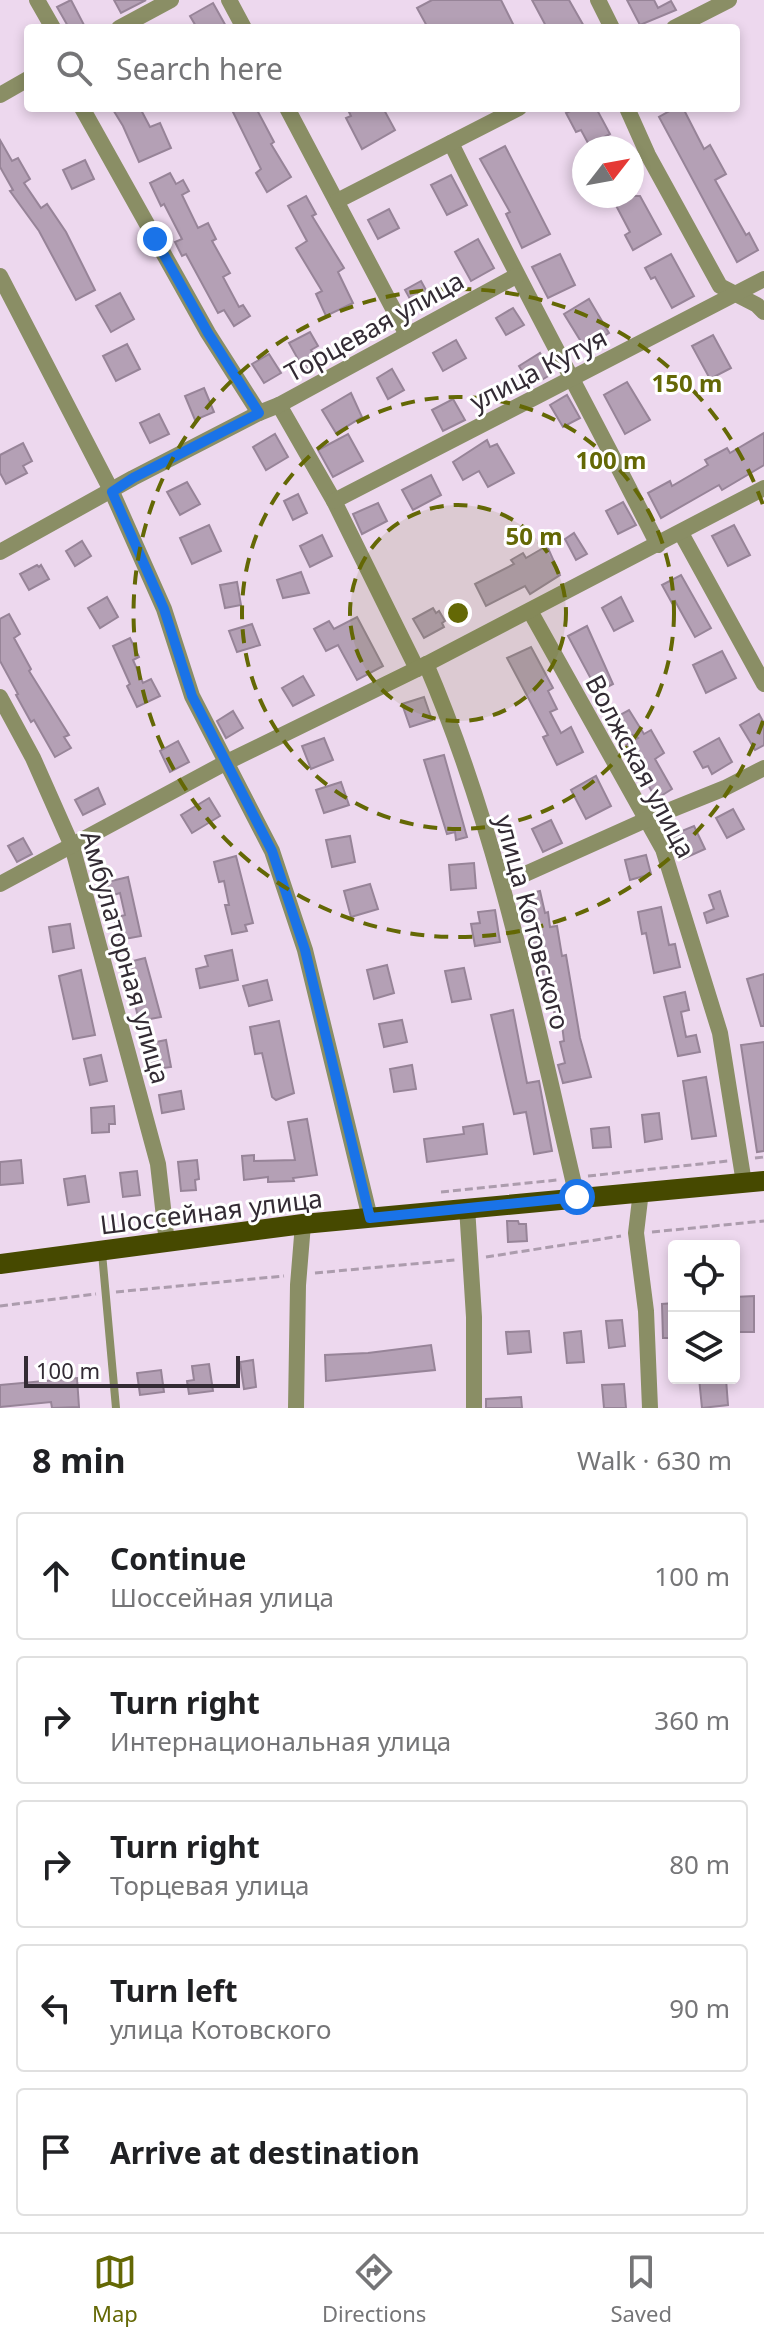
<!DOCTYPE html>
<meta charset="utf-8">
<style>
body{margin:0;font-family:"Noto Sans",sans-serif;background:#f6f6f6;color:#202124}
.controls{position:absolute;right:24px;bottom:24px;display:grid;overflow:hidden;border-radius:8px;box-shadow:0 4px 12px #0003}
.controls button{width:72px;height:72px;display:grid;place-items:center;padding:0;border:0;border-bottom:2px solid #e0e0e0;background:#fff;color:#202124;font:40px sans-serif}
.compass{position:absolute;left:572px;top:136px;width:72px;height:72px;border-radius:50%;background:#fff;box-shadow:0 4px 12px #0003;rotate:59deg}
.scale{position:absolute;left:24px;bottom:20px;width:216px;box-sizing:border-box;padding-left:8px;border:4px solid #332b34;border-top:0;font-size:22px;line-height:28px;white-space:nowrap;color:#332b34;-webkit-text-stroke:6px #fff;paint-order:stroke}
.stop{position:absolute;width:24px;height:24px;margin:-18px;border:6px solid #1a73e8;border-radius:50%;background:#fff}
.stop.end{background:#1a73e8;border-color:#fff;box-shadow:0 2px 8px #0008}
.list{margin:0;padding:0;list-style:none}
h2{display:flex;justify-content:space-between;align-items:center;height:104px;margin:0;padding:0 32px;font-size:34px}
h2 small{font-size:26px;font-weight:400;color:#757577}
.list li{display:grid;grid-template-columns:52px 1fr auto;gap:24px;align-items:center;box-sizing:border-box;height:128px;margin:0 16px 16px;padding:0 16px;border:2px solid #e0e0e0;border-radius:8px}
.list b{display:block;font-size:30px;white-space:nowrap}
.list p{margin:0;font-size:26px;white-space:nowrap;color:#757577}
.list em{font-size:26px;font-style:normal;color:#757577}
.icon{flex:none;width:44px;height:44px;fill:none;stroke:currentColor;stroke-width:2;stroke-linecap:round;stroke-linejoin:round}
.map{position:relative;flex:none;width:764px;height:1408px;overflow:hidden}
.search{position:absolute;background:#fff;box-shadow:0 4px 12px #0003;left:24px;right:24px;top:24px;height:88px;display:flex;align-items:center;gap:20px;box-sizing:border-box;padding:0 28px;border-radius:8px;color:#757577;font-size:30px}
.sheet{height:824px;background:#fff}
nav{display:flex;justify-content:space-around;align-items:center;box-sizing:border-box;height:112px;border-top:2px solid #e0e0e0;background:#fff;font-size:22px;color:#757577}
nav a{display:grid;justify-items:center;gap:4px}
nav .on{color:#646805}
.map>svg:first-child{display:block}
.building{fill:#b4a0b5;stroke:#978498;stroke-width:2}
.lines{fill:none;stroke-linecap:round;stroke-linejoin:round}
.path{stroke:#ac9cad;stroke-width:3;stroke-dasharray:8 4;stroke-linecap:butt}
.service{stroke:#8a8e65;stroke-width:8}
.minor{stroke:#8a8e65;stroke-width:16}
.tertiary{stroke:#8a8e65;stroke-width:16}
.primary{stroke:#464900;stroke-width:20}
.route{stroke:#1a73e8;stroke-width:10}
.ring{fill:none;stroke:#646805;stroke-width:4;stroke-dasharray:14 10}
.labels{text-anchor:middle;dominant-baseline:central;stroke-width:6;stroke-linejoin:round;paint-order:stroke}
.street-label{font-size:26px;fill:#332b34;stroke:#fff}
.centre{fill:#646805;stroke:#fff;stroke-width:4}
.ring-label{font-size:24px;text-anchor:middle;font-weight:bold;fill:#646805;stroke:#fff;stroke-width:6;stroke-linejoin:round;paint-order:stroke}
</style>
<div class="map">
<svg width="764" height="1408" viewBox="0 0 764 1408">
<rect width="100%" height="100%" fill="#edd8ee"/>
<g class="building">
<polygon points="71,0 84,25 78,28 69,28 57,7"/>
<polygon points="114,0 146,0 121,13"/>
<polygon points="432,0 501,0 515,28 428,28 417,8"/>
<polygon points="532,0 569,0 585,28 547,28"/>
<polygon points="627,0 654,0 658,8 671,1 676,10 640,25"/>
<polygon points="213,3 227,28 197,28 190,16"/>
<polygon points="112,108 140,108 150,127 160,123 171,148 139,162 123,126"/>
<polygon points="231,108 256,108 274,142 271,144 291,177 267,192 256,173 261,169"/>
<polygon points="347,108 383,108 395,130 362,149 346,118 351,116"/>
<polygon points="577,108 596,108 610,134 589,145 581,130 576,132 566,113"/>
<polygon points="675,108 683,108 704,149 710,145 726,174 715,180 746,235 749,233 758,250 737,262 659,117"/>
<polygon points="0,140 12,161 18,158 30,179 24,183 41,208 47,204 66,232 95,290 76,300 39,231 10,191 13,190 0,167"/>
<polygon points="505,146 550,234 522,248 506,214 510,212 480,159"/>
<polygon points="85,160 94,179 72,189 63,170"/>
<polygon points="170,173 176,184 183,180 189,191 182,195 198,228 208,223 216,239 212,241 230,273 223,277 239,307 243,305 250,316 234,326 224,310 218,313 186,254 182,256 175,242 182,239 164,204 161,206 150,183"/>
<polygon points="451,175 467,205 447,215 431,185"/>
<polygon points="306,196 316,214 312,216 344,268 338,272 353,303 326,316 316,294 322,291 296,248 307,241 288,206"/>
<polygon points="611,196 640,196 661,234 633,250 625,235 630,232"/>
<polygon points="389,209 399,228 378,239 368,220"/>
<polygon points="478,239 494,268 471,281 455,252"/>
<polygon points="560,254 575,285 548,298 532,267"/>
<polygon points="671,254 694,296 672,308 655,277 651,279 645,268"/>
<polygon points="421,281 431,299 415,308 405,290"/>
<polygon points="120,293 134,319 111,332 96,306"/>
<polygon points="589,299 609,333 585,348 564,314"/>
<polygon points="513,308 524,325 506,335 496,318"/>
<polygon points="310,332 318,346 311,350 318,362 304,370 289,343"/>
<polygon points="713,335 731,368 710,379 692,346"/>
<polygon points="456,340 466,358 443,371 433,353"/>
<polygon points="127,344 140,369 116,381 103,356"/>
<polygon points="540,353 552,374 531,386 519,366"/>
<polygon points="269,354 281,373 264,383 252,364"/>
<polygon points="392,369 404,390 388,399 377,378"/>
<polygon points="627,382 650,420 625,434 604,395"/>
<polygon points="204,388 214,412 195,420 185,396"/>
<polygon points="351,393 362,417 336,433 322,410"/>
<polygon points="567,395 580,418 563,427 550,405"/>
<polygon points="453,399 465,420 443,431 432,410"/>
<polygon points="159,414 169,434 150,443 140,423"/>
<polygon points="764,433 764,465 722,490 719,485 661,518 648,493 670,481 672,486 708,465 705,460 727,448 730,453"/>
<polygon points="275,434 288,457 266,470 253,447"/>
<polygon points="348,434 363,461 333,477 318,450"/>
<polygon points="487,440 490,447 497,444 514,473 488,487 479,471 463,480 453,462"/>
<polygon points="23,443 32,461 23,466 27,473 6,484 0,473 0,455"/>
<polygon points="431,475 441,495 413,510 402,490"/>
<polygon points="187,482 200,504 180,515 167,492"/>
<polygon points="298,494 307,513 293,520 284,501"/>
<polygon points="623,502 636,525 618,534 606,511"/>
<polygon points="378,503 387,521 362,534 353,514"/>
<polygon points="209,525 221,551 192,564 180,538"/>
<polygon points="734,525 750,555 728,566 712,536"/>
<polygon points="574,533 587,554 576,560 565,539"/>
<polygon points="322,535 332,556 310,567 300,546"/>
<polygon points="82,541 91,556 75,566 66,551"/>
<polygon points="545,547 548,548 560,575 530,594 525,586 486,606 475,584 514,564 511,560 523,553 526,558"/>
<polygon points="37,565 39,567 41,565 49,579 29,590 20,574"/>
<polygon points="301,572 309,593 283,598 277,580"/>
<polygon points="681,575 711,628 695,637 675,601 672,603 662,585"/>
<polygon points="237,582 241,605 225,608 220,585"/>
<polygon points="107,597 118,617 100,628 88,608"/>
<polygon points="621,597 633,621 614,631 602,608"/>
<polygon points="433,608 436,613 439,611 445,621 442,623 444,627 424,638 413,619"/>
<polygon points="9,614 20,634 14,638 31,669 29,671 69,735 64,737 71,748 55,757 34,720 31,722 16,695 18,694 0,661 0,619"/>
<polygon points="357,617 383,666 357,680 338,645 326,651 314,629 329,621 334,629"/>
<polygon points="252,624 260,645 237,652 229,631"/>
<polygon points="587,626 613,684 598,692 568,636"/>
<polygon points="130,638 139,657 133,660 143,683 151,679 160,696 137,707 127,686 130,684 113,646"/>
<polygon points="531,647 553,688 548,691 557,709 550,712 561,733 571,727 583,752 557,765 543,737 548,735 507,658"/>
<polygon points="722,651 736,678 706,693 693,665"/>
<polygon points="303,676 314,695 293,706 282,688"/>
<polygon points="424,697 432,720 410,727 402,704"/>
<polygon points="629,710 644,734 651,730 664,753 655,759 672,789 656,799 626,745 638,738 609,721"/>
<polygon points="233,711 243,728 226,738 217,721"/>
<polygon points="759,714 764,723 764,745 755,750 740,725"/>
<polygon points="324,738 333,760 311,769 302,746"/>
<polygon points="719,738 732,762 712,774 708,766 703,768 694,752"/>
<polygon points="178,741 189,762 170,772 160,751"/>
<polygon points="444,755 467,837 456,840 455,832 447,834 424,760"/>
<polygon points="596,776 611,806 586,819 571,790"/>
<polygon points="341,782 349,805 324,813 316,790"/>
<polygon points="98,788 105,804 83,815 75,800"/>
<polygon points="209,798 220,816 192,833 181,815"/>
<polygon points="733,809 744,829 727,838 716,818"/>
<polygon points="551,820 562,843 543,852 532,829"/>
<polygon points="694,826 705,849 683,859 672,835"/>
<polygon points="350,836 355,862 332,867 326,840"/>
<polygon points="23,838 32,854 17,862 8,846"/>
<polygon points="646,855 651,874 630,880 625,860"/>
<polygon points="236,856 253,923 245,925 247,931 232,934 225,905 229,905 224,881 219,882 214,862"/>
<polygon points="474,863 476,888 451,890 449,865"/>
<polygon points="128,877 141,936 119,940 114,918 125,915 120,893 110,896 107,882"/>
<polygon points="370,884 378,909 351,917 344,891"/>
<polygon points="540,891 545,913 548,912 550,927 557,926 562,956 566,955 580,1038 591,1077 563,1083 558,1065 565,1063 560,1042 564,1041 561,1017 555,1018 550,985 545,985 540,955 534,956 523,895"/>
<polygon points="720,891 728,916 707,923 704,913 714,909 709,895"/>
<polygon points="661,907 669,945 675,944 680,967 654,973 646,933 642,934 638,912"/>
<polygon points="495,910 500,942 475,946 471,924 480,923 478,912"/>
<polygon points="70,924 74,948 53,952 49,927"/>
<polygon points="232,950 238,980 200,988 196,969 208,966 205,956"/>
<polygon points="145,958 161,1017 139,1021 125,963"/>
<polygon points="387,965 394,993 374,999 367,970"/>
<polygon points="464,968 471,999 452,1002 445,971"/>
<polygon points="81,970 95,1035 73,1039 59,976"/>
<polygon points="764,974 764,1026 761,1026 747,979"/>
<polygon points="267,980 272,1000 249,1006 243,986"/>
<polygon points="685,992 689,1010 681,1012 686,1037 696,1035 700,1052 678,1056 664,997"/>
<polygon points="513,1010 527,1083 539,1081 552,1151 534,1154 526,1112 514,1114 491,1015"/>
<polygon points="402,1020 407,1042 384,1047 379,1024"/>
<polygon points="279,1021 294,1093 276,1100 272,1097 262,1053 255,1054 250,1027"/>
<polygon points="166,1040 171,1067 157,1069 156,1064 150,1065 146,1044"/>
<polygon points="764,1042 764,1151 757,1152 741,1045"/>
<polygon points="101,1055 107,1081 90,1085 84,1059"/>
<polygon points="412,1065 416,1089 394,1092 390,1069"/>
<polygon points="706,1077 716,1136 692,1139 683,1081"/>
<polygon points="181,1091 184,1109 162,1113 159,1095"/>
<polygon points="114,1106 115,1124 109,1124 109,1132 92,1133 91,1108"/>
<polygon points="659,1113 662,1139 645,1142 642,1115"/>
<polygon points="307,1119 317,1175 293,1178 294,1181 268,1182 268,1177 244,1180 242,1156 254,1155 254,1161 295,1160 288,1122"/>
<polygon points="483,1124 487,1154 427,1162 424,1139 464,1134 463,1127"/>
<polygon points="609,1127 611,1147 593,1148 591,1129"/>
<polygon points="21,1160 23,1183 0,1185 0,1162"/>
<polygon points="197,1160 199,1179 195,1180 196,1190 181,1191 178,1162"/>
<polygon points="137,1171 140,1195 123,1197 120,1173"/>
<polygon points="85,1176 89,1202 68,1205 64,1179"/>
<polygon points="507,1221 518,1221 519,1224 526,1224 527,1241 508,1242"/>
<polygon points="754,1296 754,1332 734,1332 734,1297"/>
<polygon points="674,1303 674,1338 663,1338 662,1304"/>
<polygon points="622,1320 625,1346 609,1348 606,1321"/>
<polygon points="529,1331 531,1352 508,1354 506,1332"/>
<polygon points="581,1331 584,1362 567,1363 564,1333"/>
<polygon points="431,1345 435,1370 326,1381 325,1355 368,1353"/>
<polygon points="253,1360 256,1387 244,1389 240,1362"/>
<polygon points="209,1364 213,1391 189,1394 187,1381 194,1380 192,1366"/>
<polygon points="161,1370 164,1392 140,1395 137,1373"/>
<polygon points="77,1378 79,1407 52,1408 51,1402 0,1407 0,1385"/>
<polygon points="699,1378 726,1379 728,1405 702,1408"/>
<polygon points="624,1384 626,1408 604,1408 602,1385"/>
<polygon points="521,1397 522,1408 486,1408 486,1399"/>
</g>
<g class="lines">
<g class="path">
<polyline points="755,1158 764,1157"/>
<polyline points="588,1176 728,1161"/>
<polyline points="441,1192 557,1180"/>
<polyline points="652,1232 764,1221"/>
<polyline points="486,1257 621,1236"/>
<polyline points="315,1273 455,1260"/>
<polyline points="116,1292 284,1276"/>
<polyline points="0,1306 96,1294"/>
</g>
<polyline class="service" points="102,1253 116,1408"/>
<g class="minor">
<polyline points="37,0 53,28"/>
<polyline points="229,0 244,28"/>
<polyline points="598,0 612,28"/>
<polyline points="119,28 171,0"/>
<polyline points="674,28 729,0"/>
<polyline points="0,95 28,79"/>
<polyline points="82,108 208,333 259,413"/>
<polyline points="287,108 407,335"/>
<polyline points="627,108 648,155 720,286 757,305 764,312"/>
<path d="M451,143C517,279 590,410 658,545"/>
<polyline points="337,201 519,108"/>
<polyline points="279,405 334,501 417,669"/>
<polyline points="334,501 764,279"/>
<polyline points="681,533 764,684"/>
<polyline points="0,552 133,478 259,413 279,405 516,276"/>
<polyline points="530,611 663,849 720,1033 744,1183"/>
<path d="M426,664C499,834 535,1018 577,1197"/>
<polyline points="0,697 33,758 72,846 158,1164 167,1243"/>
<polyline points="0,884 225,763 417,669 764,488"/>
<polyline points="503,884 648,819 725,788 764,768"/>
<polyline points="641,1191 636,1233 646,1311 650,1408"/>
<polyline points="467,1207 474,1317 474,1408"/>
<polyline points="296,1408 298,1285 303,1224"/>
</g>
<polyline class="tertiary" points="0,276 112,492 164,609 192,696 272,851 305,950 370,1218"/>
<polyline class="primary" points="0,1264 303,1224 764,1181"/>
</g>
<g class="lines">
<polyline class="route" points="155,239 208,333 259,413 133,478 112,492 164,609 192,696 272,851 305,950 370,1218 577,1197"/>
</g>
<circle cx="458" cy="613" r="108" fill="#646805" fill-opacity=".12"/>
<g class="ring">
<circle cx="458" cy="613" r="108"/>
<circle cx="458" cy="613" r="216"/>
<path d="M763 721A324 324 0 1 1 763 505"/>
</g>
<g class="labels">
<g class="street-label">
<text transform="translate(374 326) rotate(-29)">Торцевая улица</text>
<text transform="translate(538 369) rotate(-27)">улица Кутуя</text>
<text transform="translate(641 766) rotate(62)">Волжская улица</text>
<text transform="translate(533 922) rotate(75)">улица Котовского</text>
<text transform="translate(126 957) rotate(74)">Амбулаторная улица</text>
<text transform="translate(211 1211) rotate(-7)">Шоссейная улица</text>
</g>
</g>
<circle cx="458" cy="613" r="12" class="centre"/>
<g class="ring-label">
<text x="687" y="392">150 m</text>
<text x="611" y="469">100 m</text>
<text x="534" y="545">50 m</text>
</g>
</svg>
<div class="controls">
<button><svg class="icon" aria-label="locate" viewBox="0 0 24 24"><circle cx="12" cy="12" r="6"/><path d="M12 2v4M12 18v4M2 12h4M18 12h4"/></svg></button>
<button><svg class="icon" aria-label="layers" viewBox="0 0 24 24"><path d="M12 4l9 5-9 5-9-5zM3 14l9 5 9-5"/></svg></button>
</div>
<svg class="compass" viewBox="-18 -18 36 36"><path d="M0-13l5 13h-10z" fill="#e53935"/><path d="M0 13l5-13h-10z" fill="#757577"/></svg>
<div class="scale">100 m</div>
<div class="stop" style="left:577px;top:1197px"></div>
<div class="stop end" style="left:155px;top:239px"></div>
<div class="search"><svg class="icon" aria-label="search" viewBox="0 0 24 24"><circle cx="10" cy="10" r="6"/><path d="M15 15l6 6"/></svg>Search here</div>
</div>
<section class="sheet">
<h2>8 min<small>Walk · 630 m</small></h2>
<ul class="list">
<li><svg class="icon" aria-label="ahead" viewBox="0 0 24 24"><path d="M12 20V5M6 11l6-6 6 6"/></svg><div><b>Continue</b><p>Шоссейная улица</p></div><em>100 m</em></li>
<li><svg class="icon" aria-label="right" viewBox="0 0 24 24"><path d="M7 20v-9h11M14 6l5 5-5 5"/></svg><div><b>Turn right</b><p>Интернациональная улица</p></div><em>360 m</em></li>
<li><svg class="icon" aria-label="right" viewBox="0 0 24 24"><path d="M7 20v-9h11M14 6l5 5-5 5"/></svg><div><b>Turn right</b><p>Торцевая улица</p></div><em>80 m</em></li>
<li><svg class="icon" aria-label="left" viewBox="0 0 24 24"><path d="M17 20v-9H6M10 6l-5 5 5 5"/></svg><div><b>Turn left</b><p>улица Котовского</p></div><em>90 m</em></li>
<li><svg class="icon" aria-label="arrive" viewBox="0 0 24 24"><path d="M6 21V4h12l-3 4 3 4H6"/></svg><div><b>Arrive at destination</b></div></li>
</ul>
</section>
<nav>
<a class="on"><svg class="icon" aria-label="map" viewBox="0 0 24 24"><path d="M3 6l6-2 6 2 6-2v14l-6 2-6-2-6 2zM9 4v14M15 6v14"/></svg>Map</a>
<a><svg class="icon" aria-label="directions" viewBox="0 0 24 24"><path d="M12 3l9 9-9 9-9-9zM9 14v-3h6M13 9l2 2-2 2"/></svg>Directions</a>
<a><svg class="icon" aria-label="saved" viewBox="0 0 24 24"><path d="M7 4h10v16l-5-4-5 4z"/></svg>Saved</a>
</nav>
